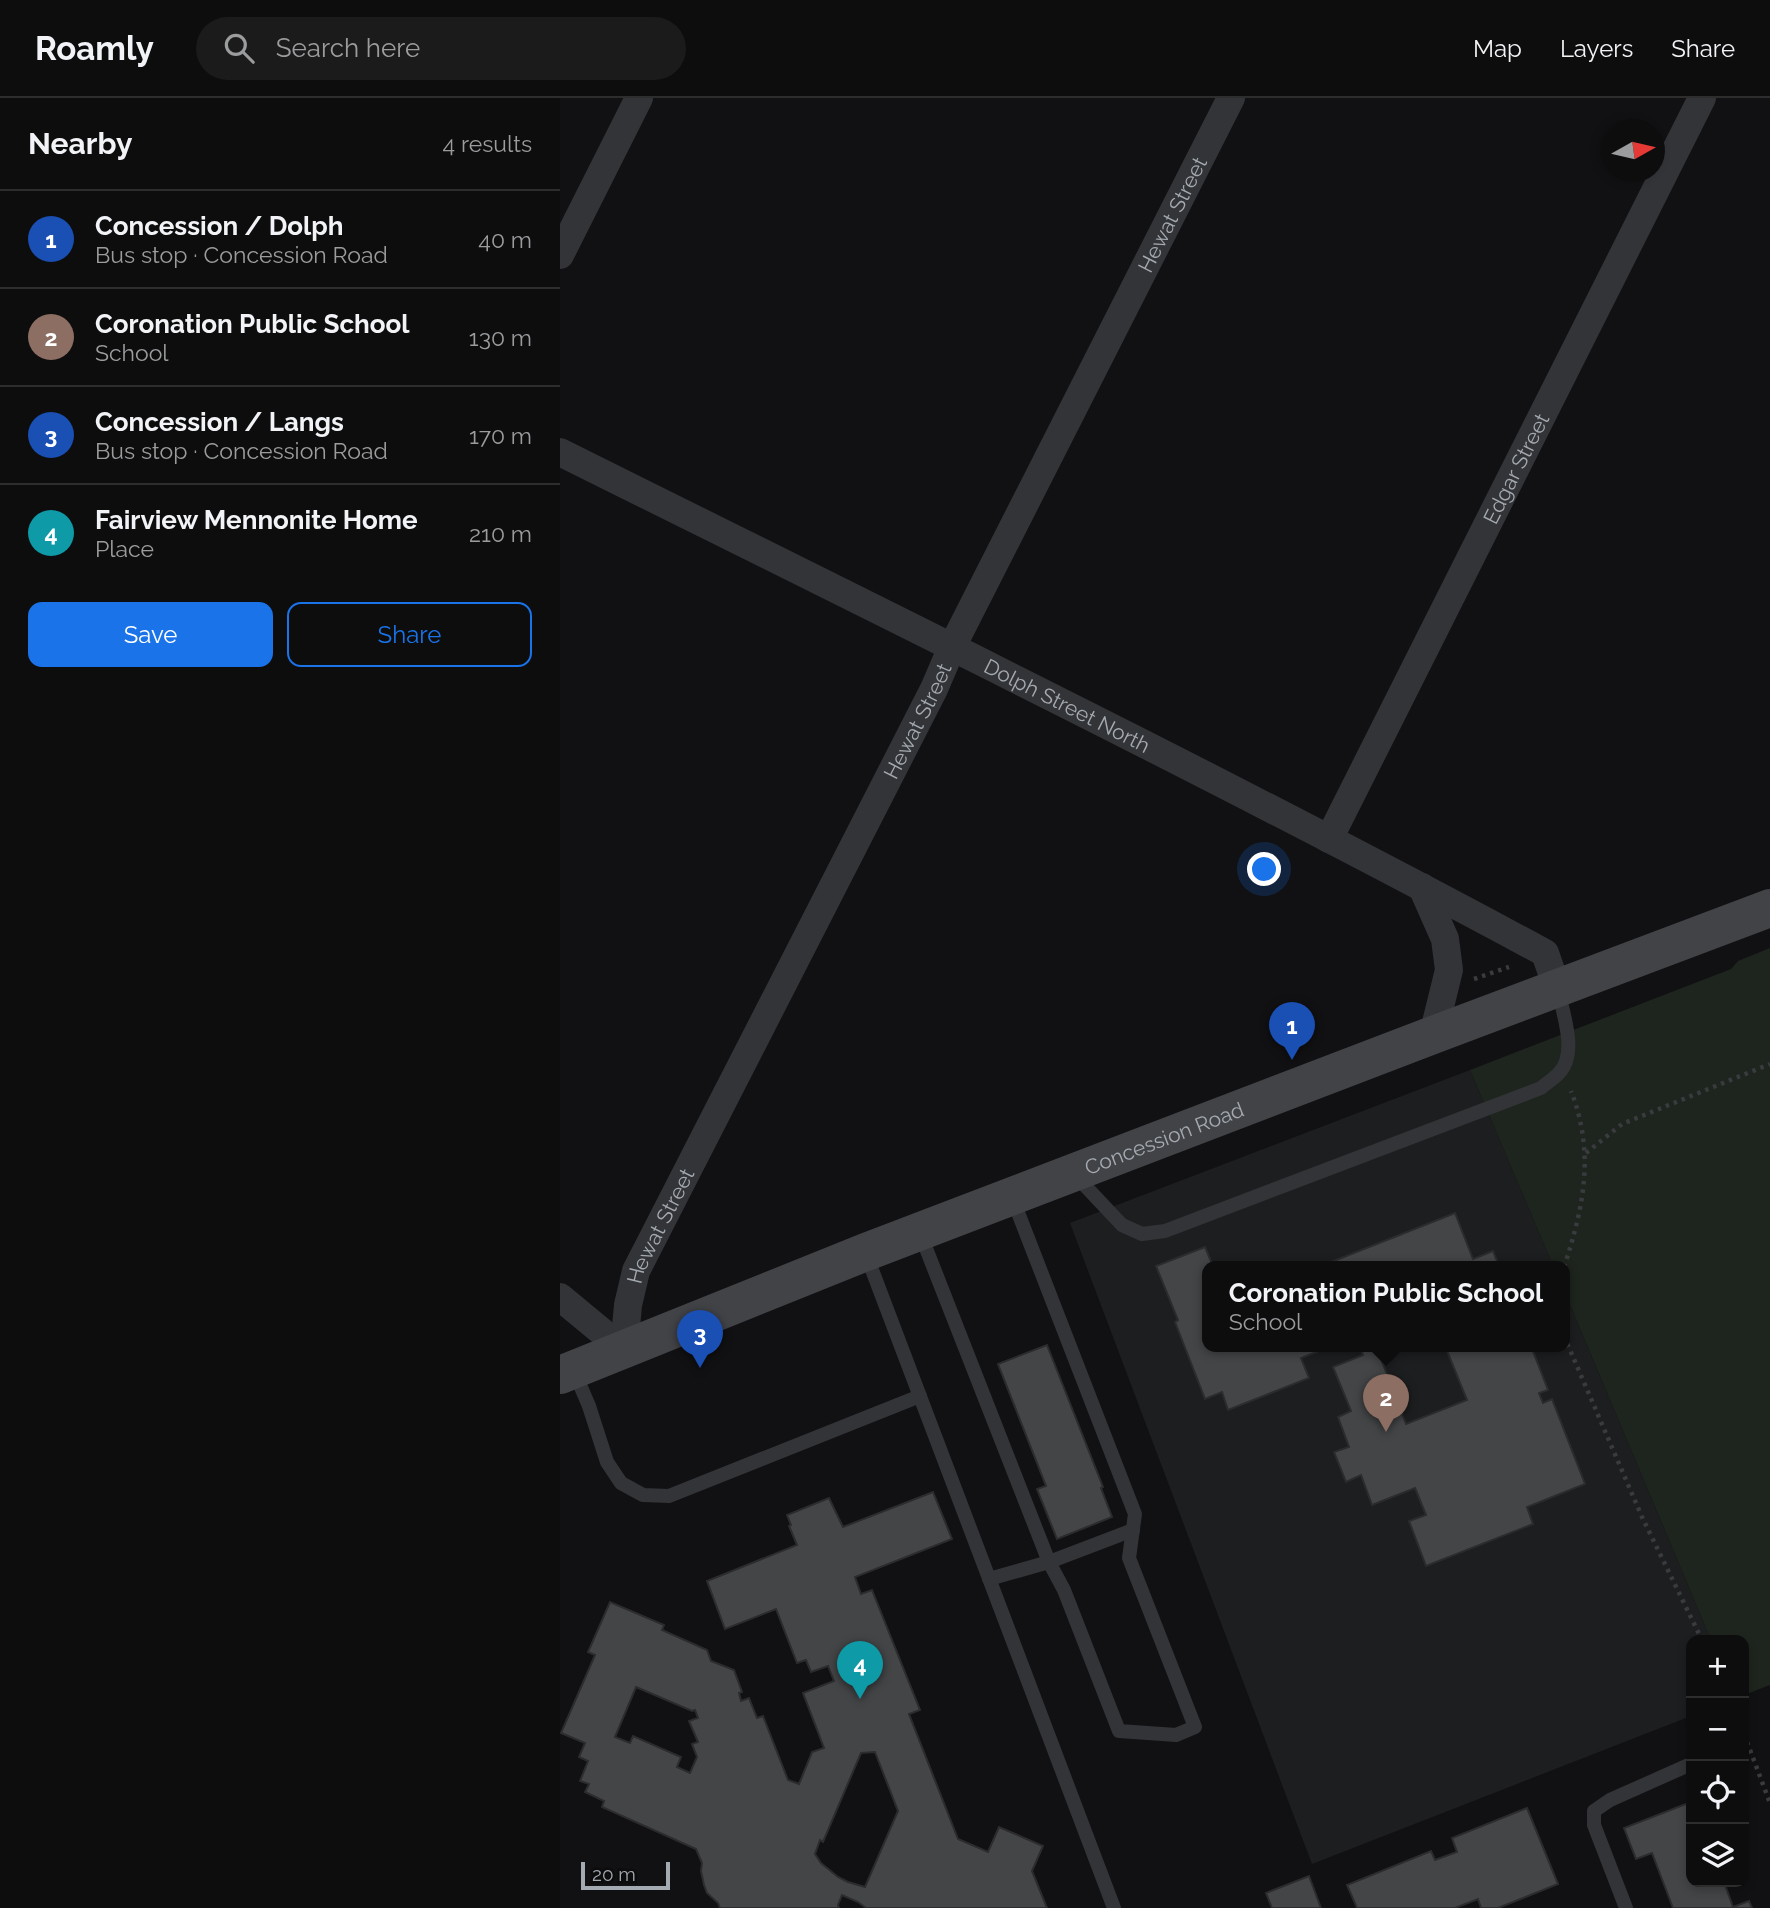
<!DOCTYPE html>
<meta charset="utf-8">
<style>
body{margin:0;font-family:Raleway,sans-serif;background:#1b1b1c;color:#f1f3f6}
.controls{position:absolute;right:21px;bottom:21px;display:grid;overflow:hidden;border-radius:14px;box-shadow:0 4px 10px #0003}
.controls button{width:63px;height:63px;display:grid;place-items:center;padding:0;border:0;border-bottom:2px solid #2d2d2e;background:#0d0d0e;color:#f1f3f6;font:35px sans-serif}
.compass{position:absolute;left:1042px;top:21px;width:63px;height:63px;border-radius:50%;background:#0d0d0e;box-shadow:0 4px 10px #0003;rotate:82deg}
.scale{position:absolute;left:21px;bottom:18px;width:89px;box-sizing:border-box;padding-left:7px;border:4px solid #a4aab1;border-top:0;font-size:19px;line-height:24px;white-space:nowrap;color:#a4aab1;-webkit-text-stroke:5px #0c0c0d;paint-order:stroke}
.you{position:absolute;left:705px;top:772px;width:24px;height:24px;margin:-18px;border:5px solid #fff;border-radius:50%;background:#1a73e8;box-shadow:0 0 0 10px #1a73e833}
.badge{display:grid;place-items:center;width:46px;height:46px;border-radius:50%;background:#1a73e8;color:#fff;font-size:23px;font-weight:700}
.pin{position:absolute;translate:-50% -58px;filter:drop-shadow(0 2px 4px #0008)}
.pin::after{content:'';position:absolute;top:37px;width:24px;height:21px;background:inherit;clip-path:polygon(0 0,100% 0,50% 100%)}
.popup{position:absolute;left:642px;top:1163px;width:368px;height:91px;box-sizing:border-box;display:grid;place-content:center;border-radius:14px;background:#0d0d0e;filter:drop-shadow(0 2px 5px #0005);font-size:23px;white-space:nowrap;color:#9a9c9e}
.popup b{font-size:26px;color:#f1f3f6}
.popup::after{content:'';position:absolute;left:50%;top:100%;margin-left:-14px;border:14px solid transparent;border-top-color:#0d0d0e}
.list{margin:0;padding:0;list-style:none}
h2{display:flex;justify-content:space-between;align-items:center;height:91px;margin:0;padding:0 28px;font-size:30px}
h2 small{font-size:23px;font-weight:400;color:#9a9c9e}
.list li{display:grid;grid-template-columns:46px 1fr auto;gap:21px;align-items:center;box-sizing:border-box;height:98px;padding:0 28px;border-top:2px solid #2d2d2e}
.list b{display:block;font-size:26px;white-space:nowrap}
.list p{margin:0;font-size:23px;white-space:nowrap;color:#9a9c9e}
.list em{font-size:23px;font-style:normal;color:#9a9c9e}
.actions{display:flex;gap:14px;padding:21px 28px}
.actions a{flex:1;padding:16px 0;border:2px solid #1a73e8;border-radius:14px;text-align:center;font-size:24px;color:#1a73e8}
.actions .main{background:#1a73e8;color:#fff}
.icon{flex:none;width:38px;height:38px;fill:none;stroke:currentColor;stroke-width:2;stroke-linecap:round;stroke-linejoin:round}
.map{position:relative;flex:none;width:1210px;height:1810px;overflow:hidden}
header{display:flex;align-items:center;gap:42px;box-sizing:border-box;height:98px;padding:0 35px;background:#0d0d0e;border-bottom:2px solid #2d2d2e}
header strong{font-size:33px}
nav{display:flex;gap:38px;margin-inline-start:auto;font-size:24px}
.search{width:490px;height:63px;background:#1b1b1c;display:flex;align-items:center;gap:18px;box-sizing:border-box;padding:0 24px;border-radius:38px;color:#9a9c9e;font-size:26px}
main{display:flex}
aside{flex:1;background:#0d0d0e}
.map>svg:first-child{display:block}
.built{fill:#1d1e1f}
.green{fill:#1e241e}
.building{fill:#434547;stroke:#2c2c2e;stroke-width:2;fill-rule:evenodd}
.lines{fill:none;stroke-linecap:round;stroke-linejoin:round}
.path{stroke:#393b3e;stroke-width:4.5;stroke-dasharray:3.5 5;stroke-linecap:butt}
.lane{stroke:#333437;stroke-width:14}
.street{stroke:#333437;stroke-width:28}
.secondary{stroke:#414347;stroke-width:38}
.labels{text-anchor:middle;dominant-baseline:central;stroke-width:5;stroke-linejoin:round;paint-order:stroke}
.street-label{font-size:21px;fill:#a4aab1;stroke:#0c0c0d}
</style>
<header>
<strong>Roamly</strong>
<div class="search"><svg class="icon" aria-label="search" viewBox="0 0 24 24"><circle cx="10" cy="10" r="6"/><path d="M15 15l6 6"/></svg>Search here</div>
<nav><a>Map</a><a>Layers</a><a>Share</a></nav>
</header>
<main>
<aside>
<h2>Nearby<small>4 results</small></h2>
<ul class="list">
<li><span class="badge" style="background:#1a4fb4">1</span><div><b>Concession / Dolph</b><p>Bus stop · Concession Road</p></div><em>40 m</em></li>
<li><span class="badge" style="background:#8d6e63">2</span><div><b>Coronation Public School</b><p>School</p></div><em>130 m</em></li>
<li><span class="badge" style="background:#1a4fb4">3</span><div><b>Concession / Langs</b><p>Bus stop · Concession Road</p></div><em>170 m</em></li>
<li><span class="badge" style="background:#0f9aa8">4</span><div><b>Fairview Mennonite Home</b><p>Place</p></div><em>210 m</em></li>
</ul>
<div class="actions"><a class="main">Save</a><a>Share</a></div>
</aside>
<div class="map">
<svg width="1210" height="1810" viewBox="0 0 1210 1810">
<rect width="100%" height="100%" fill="#111113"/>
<polygon class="built" points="910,972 993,1168 648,1168 648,1248 1004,1248 1005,1195 1151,1542 1131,1542 1131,1618 752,1766 510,1125"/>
<polygon class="green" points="1210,850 1210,1587 1184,1597 1184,1542 1151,1542 1005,1195 1004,1168 993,1168 910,972 1171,871 1178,863"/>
<g class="building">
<polygon points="895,1115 913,1161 933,1153 939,1168 761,1168"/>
<polygon points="645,1149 653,1168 648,1168 648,1248 772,1248 741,1260 749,1280 668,1312 662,1294 645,1301 615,1224 618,1222 596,1168"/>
<polygon points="487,1247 543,1389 541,1390 552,1419 497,1441 477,1391 486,1388 438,1266"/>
<polygon points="799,1248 816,1248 846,1326 907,1302 885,1248 971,1248 988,1292 979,1295 983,1305 992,1301 1025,1386 967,1409 973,1426 866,1468 849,1423 866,1417 855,1390 812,1407 801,1377 786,1384 774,1354 789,1349 778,1319 791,1313 773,1269 803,1257"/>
<path d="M373,1394L392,1441L295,1479L301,1496L312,1492L360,1612L349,1616L398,1741L428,1754L439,1729L483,1748L472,1773L487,1810H306L298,1804L282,1797L278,1807L279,1810H160L158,1805L147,1795L144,1787L141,1773L142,1765L136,1751L42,1709L44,1703L25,1694L29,1686L20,1683L28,1663L19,1659L25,1645L1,1635L35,1557L28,1554L50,1504L104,1527L102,1532L147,1552L151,1563L174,1572L182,1594L179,1595L181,1603L189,1600L197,1620L203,1618L228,1682L239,1686L252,1654L264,1650L243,1595L274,1583L268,1568L251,1574L246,1562L237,1565L216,1511L165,1531L147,1483L237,1447L229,1428L231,1427L227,1417L269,1400L283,1429ZM76,1589L132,1613L135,1612L138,1620L129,1623L138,1644L132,1646L137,1659L130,1675L117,1669L121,1659L73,1638L70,1645L55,1639ZM315,1654L338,1713L305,1789L288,1784L278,1779L261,1765L255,1756L260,1742L263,1744L301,1655Z"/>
<polygon points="1131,1704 1131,1784 1164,1784 1173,1809 1189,1803 1192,1810 1113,1810 1092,1755 1076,1761 1064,1730"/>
<polygon points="967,1710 998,1786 938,1810 921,1810 918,1801 895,1810 797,1810 787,1787 871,1753 875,1762 897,1754 892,1740"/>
<polygon points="749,1778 761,1810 712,1810 706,1795"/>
</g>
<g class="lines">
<g class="path">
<polyline points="914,881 949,869"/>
<polyline points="1026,1055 1062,1026 1210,966"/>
<path d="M1004,1169C1024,1108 1035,1055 1011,993"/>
<polyline points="1004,1238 1082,1419 1142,1542"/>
<polyline points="1184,1636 1210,1705"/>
</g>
<g class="lane">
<path d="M514,1076L562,1127L582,1136L605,1133L981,990C986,985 994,981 999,975C1018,955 1003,916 998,892"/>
<polyline points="360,1135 489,1464 504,1492 559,1633 616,1637 635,1629 569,1460 575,1416 452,1099"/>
<polyline points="306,1156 554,1810"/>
<polyline points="14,1273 29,1308 47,1364 61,1385 83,1397 109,1398 360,1298"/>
<polyline points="429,1481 489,1464 573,1432"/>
<polyline points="1066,1810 1034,1727 1034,1713 1050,1702 1131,1666"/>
</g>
<g class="street">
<polyline points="0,157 79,0"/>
<path id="s1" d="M0,354C329,518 660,680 985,855L997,890"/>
<path id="s2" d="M769,741L1142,0"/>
<polyline points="862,789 885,841 889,872 873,937"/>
<polyline points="0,1199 64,1252"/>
<path id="s3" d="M64,1252L68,1207L76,1173L374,591L392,549L671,0"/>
</g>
<path class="secondary" id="s4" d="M0,1277L306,1154L873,937L1210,810"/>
</g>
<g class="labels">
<g class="street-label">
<text stroke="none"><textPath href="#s3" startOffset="1265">Hewat Street</textPath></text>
<text stroke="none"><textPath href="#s2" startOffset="415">Edgar Street</textPath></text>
<text stroke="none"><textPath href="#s1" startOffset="567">Dolph Street North</textPath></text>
<text stroke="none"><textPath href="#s3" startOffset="698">Hewat Street</textPath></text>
<text stroke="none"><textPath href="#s4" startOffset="649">Concession Road</textPath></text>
<text stroke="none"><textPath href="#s3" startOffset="131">Hewat Street</textPath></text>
</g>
</g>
</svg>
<div class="controls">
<button>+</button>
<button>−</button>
<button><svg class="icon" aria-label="locate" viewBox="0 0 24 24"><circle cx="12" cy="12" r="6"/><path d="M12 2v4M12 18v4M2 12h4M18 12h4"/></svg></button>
<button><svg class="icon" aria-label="layers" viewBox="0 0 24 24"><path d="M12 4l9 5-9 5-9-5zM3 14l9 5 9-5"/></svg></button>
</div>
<svg class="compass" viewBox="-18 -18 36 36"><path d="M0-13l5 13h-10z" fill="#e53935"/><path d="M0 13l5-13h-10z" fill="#9a9c9e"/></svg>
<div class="scale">20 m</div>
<div class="you"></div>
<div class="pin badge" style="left:732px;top:962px;background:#1a4fb4">1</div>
<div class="pin badge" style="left:826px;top:1334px;background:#8d6e63">2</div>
<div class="popup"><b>Coronation Public School</b>School</div>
<div class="pin badge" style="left:140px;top:1270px;background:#1a4fb4">3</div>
<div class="pin badge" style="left:300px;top:1601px;background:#0f9aa8">4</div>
</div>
</main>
